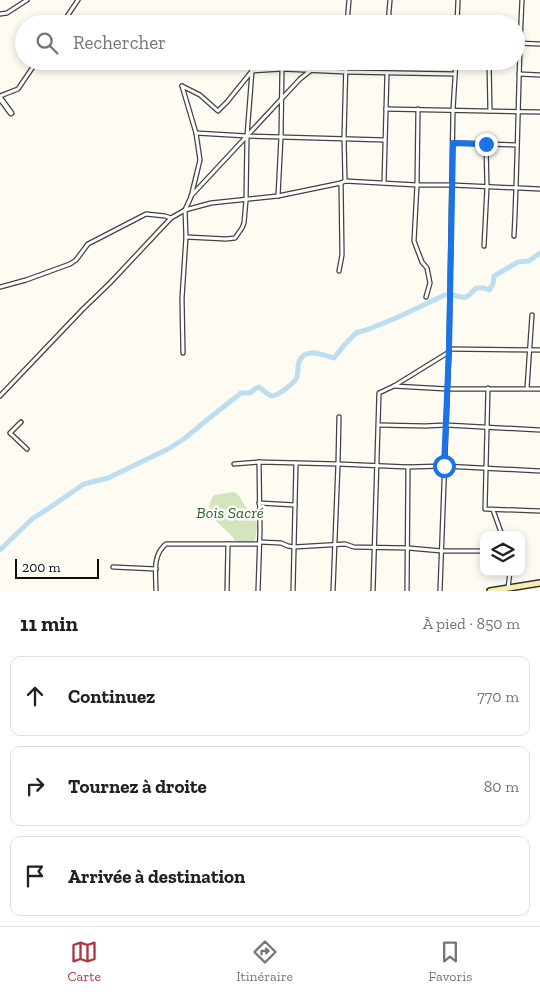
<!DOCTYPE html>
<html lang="fr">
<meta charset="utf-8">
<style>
body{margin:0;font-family:"Zilla Slab",serif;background:#f6f6f6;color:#202124}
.controls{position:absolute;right:15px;bottom:15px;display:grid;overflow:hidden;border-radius:10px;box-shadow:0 2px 8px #0003}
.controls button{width:45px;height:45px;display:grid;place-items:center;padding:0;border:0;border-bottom:1px solid #e0e0e0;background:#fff;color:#202124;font:25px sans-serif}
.scale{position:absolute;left:15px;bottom:12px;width:84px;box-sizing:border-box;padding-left:5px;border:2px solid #0f0f0f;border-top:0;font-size:14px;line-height:18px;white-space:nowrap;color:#0f0f0f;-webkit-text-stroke:4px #fff;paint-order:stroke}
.stop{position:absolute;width:15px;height:15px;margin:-11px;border:4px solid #1a73e8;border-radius:50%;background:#fff}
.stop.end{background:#1a73e8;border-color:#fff;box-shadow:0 1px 5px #0008}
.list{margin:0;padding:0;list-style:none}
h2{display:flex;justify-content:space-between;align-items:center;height:65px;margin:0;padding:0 20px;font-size:21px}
h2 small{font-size:16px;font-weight:400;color:#757577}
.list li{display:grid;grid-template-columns:32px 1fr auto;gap:15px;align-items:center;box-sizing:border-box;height:80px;margin:0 10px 10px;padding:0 10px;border:1px solid #e0e0e0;border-radius:10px}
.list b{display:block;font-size:19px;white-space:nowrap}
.list em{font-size:16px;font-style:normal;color:#757577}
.icon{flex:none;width:28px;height:28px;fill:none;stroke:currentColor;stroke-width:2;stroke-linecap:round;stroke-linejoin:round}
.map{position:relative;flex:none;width:540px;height:591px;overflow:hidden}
.search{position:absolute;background:#fff;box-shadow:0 2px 8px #0003;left:15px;right:15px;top:15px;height:55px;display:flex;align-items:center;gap:12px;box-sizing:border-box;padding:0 18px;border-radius:28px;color:#757577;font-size:19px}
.sheet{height:335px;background:#fff}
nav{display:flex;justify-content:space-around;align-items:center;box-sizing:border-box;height:70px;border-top:1px solid #e0e0e0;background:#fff;font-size:14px;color:#757577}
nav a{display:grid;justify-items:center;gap:2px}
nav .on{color:#b2343f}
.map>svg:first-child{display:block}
.green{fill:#d4e5be}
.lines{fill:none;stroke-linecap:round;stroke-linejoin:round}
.river{stroke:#bbdef0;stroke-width:5}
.minor-casing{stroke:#424242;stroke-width:5.5}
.tertiary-casing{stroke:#424242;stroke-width:7}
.secondary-casing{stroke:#313131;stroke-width:8}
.minor{stroke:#fff;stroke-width:3}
.tertiary{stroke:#fff;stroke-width:4.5}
.secondary{stroke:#f7edb3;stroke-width:5}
.route{stroke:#1a73e8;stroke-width:6}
.labels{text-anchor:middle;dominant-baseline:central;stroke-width:5;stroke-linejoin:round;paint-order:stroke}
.park-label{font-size:16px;font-style:italic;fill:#336025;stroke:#fff}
</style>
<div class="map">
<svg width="540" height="591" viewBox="0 0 540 591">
<rect width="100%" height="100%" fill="#fefbf2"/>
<path class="green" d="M234,492C241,495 241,501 246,507C250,513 247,508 252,513C259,521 257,531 255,540C249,543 241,544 235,541C228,526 198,518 214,495Z"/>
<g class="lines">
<g class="river">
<path d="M454,295C466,300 468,297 476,288H484L489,290L493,284L494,276L518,262L529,261L540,253"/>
<path d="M0,550L32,519L49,508L84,484L108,478L168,449L184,439L208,419L241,393H250L255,389L259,387C263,390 268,395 272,396C277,396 296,382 297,377C299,370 296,362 303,356C311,349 325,356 334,358L345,344L356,333L369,329L396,318L445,295"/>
</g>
<defs>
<g id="minor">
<polyline points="0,14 7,13 27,0"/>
<polyline points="62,24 78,0"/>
<polyline points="347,24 349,0"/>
<polyline points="388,24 390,0"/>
<polyline points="457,24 458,0"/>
<polyline points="516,43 540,44"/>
<polyline points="489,61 490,111"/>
<polyline points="519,74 540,75"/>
<polyline points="182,86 200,95 218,111 227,102 252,71 282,69 346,72 455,74"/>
<polyline points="182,86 196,133 200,160 191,197 185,210 186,237 182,298 183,353"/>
<polyline points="0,96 18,89 37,61"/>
<polyline points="386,109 540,112"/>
<polyline points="418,109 417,185 414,241 422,262 427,268 430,283 426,297"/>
<polyline points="196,133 247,136 385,140"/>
<polyline points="453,143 517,145"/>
<polyline points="345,181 344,138 346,61"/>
<polyline points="384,183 387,73"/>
<polyline points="191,196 300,79 310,71 317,61"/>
<polyline points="278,196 281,137 282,69"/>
<path d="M514,236C518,158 518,79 522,0"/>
<polyline points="186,237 226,239 235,238 242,228 244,223 246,200 247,136 252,71"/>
<polyline points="484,246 487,187 486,144"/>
<polyline points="339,271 342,255 341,183"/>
<polyline points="0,287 26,280 70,264 76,260 88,244 146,214 165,216 171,218"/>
<polyline points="449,349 540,350"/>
<polyline points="394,386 447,389 540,389"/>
<polyline points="488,388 485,509 540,511"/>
<polyline points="527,388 532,315"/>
<polyline points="0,396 83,309 110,283 171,218 185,210 211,203 278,196 341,183 345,181 417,185 452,185 540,189"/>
<polyline points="21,422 10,433 27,449"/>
<polyline points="379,425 425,426 446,425 540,430"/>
<polyline points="234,464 259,462 338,464 408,467 444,466 540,471"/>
<polyline points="259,503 295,505"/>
<polyline points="493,510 502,535"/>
<polyline points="260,542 281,543 288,546 294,547 345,544 354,547 408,548 442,551 484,551"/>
<polyline points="113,567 156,569"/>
<polyline points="508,588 510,572"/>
<path d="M156,591C156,574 152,555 166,544H259"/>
<polyline points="227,591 228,544"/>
<polyline points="258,591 260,531 259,462"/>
<polyline points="293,591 296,463"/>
<polyline points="333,591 338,464 339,417"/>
<polyline points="373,591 379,393 394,386 449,352"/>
<polyline points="407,591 408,467"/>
<polyline points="440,591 449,349 453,110 456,61"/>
</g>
<polyline id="tertiary" points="0,98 11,113"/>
<polyline id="secondary" points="490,591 540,583"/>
</defs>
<use href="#minor" class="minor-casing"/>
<use href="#tertiary" class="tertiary-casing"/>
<use href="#secondary" class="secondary-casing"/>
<use href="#minor" class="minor"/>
<use href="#tertiary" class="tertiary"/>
<use href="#secondary" class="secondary"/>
</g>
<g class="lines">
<polyline class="route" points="444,466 449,349 453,143 486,144"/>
</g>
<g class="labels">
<g class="park-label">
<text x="230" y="512">Bois Sacré</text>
</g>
</g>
</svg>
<div class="controls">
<button><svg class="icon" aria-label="layers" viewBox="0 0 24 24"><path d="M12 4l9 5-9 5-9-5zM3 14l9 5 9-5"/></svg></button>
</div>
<div class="scale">200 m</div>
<div class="stop" style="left:444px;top:466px"></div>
<div class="stop end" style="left:486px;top:144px"></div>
<div class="search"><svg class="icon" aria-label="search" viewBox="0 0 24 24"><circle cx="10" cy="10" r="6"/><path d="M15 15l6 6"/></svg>Rechercher</div>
</div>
<section class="sheet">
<h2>11 min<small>À pied · 850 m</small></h2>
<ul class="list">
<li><svg class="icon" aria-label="ahead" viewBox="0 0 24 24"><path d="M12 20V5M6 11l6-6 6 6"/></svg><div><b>Continuez</b></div><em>770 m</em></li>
<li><svg class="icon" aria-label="right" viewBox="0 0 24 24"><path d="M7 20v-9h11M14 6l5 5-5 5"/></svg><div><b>Tournez à droite</b></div><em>80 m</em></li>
<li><svg class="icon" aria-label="arrive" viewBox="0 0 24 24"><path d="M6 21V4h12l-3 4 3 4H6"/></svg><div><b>Arrivée à destination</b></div></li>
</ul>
</section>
<nav>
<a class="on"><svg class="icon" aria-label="map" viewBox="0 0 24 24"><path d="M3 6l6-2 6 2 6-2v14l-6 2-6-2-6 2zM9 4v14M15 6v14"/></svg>Carte</a>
<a><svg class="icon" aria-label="directions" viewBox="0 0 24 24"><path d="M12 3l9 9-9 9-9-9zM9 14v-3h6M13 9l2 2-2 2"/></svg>Itinéraire</a>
<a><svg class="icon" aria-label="saved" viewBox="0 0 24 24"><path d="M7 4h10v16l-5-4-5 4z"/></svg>Favoris</a>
</nav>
